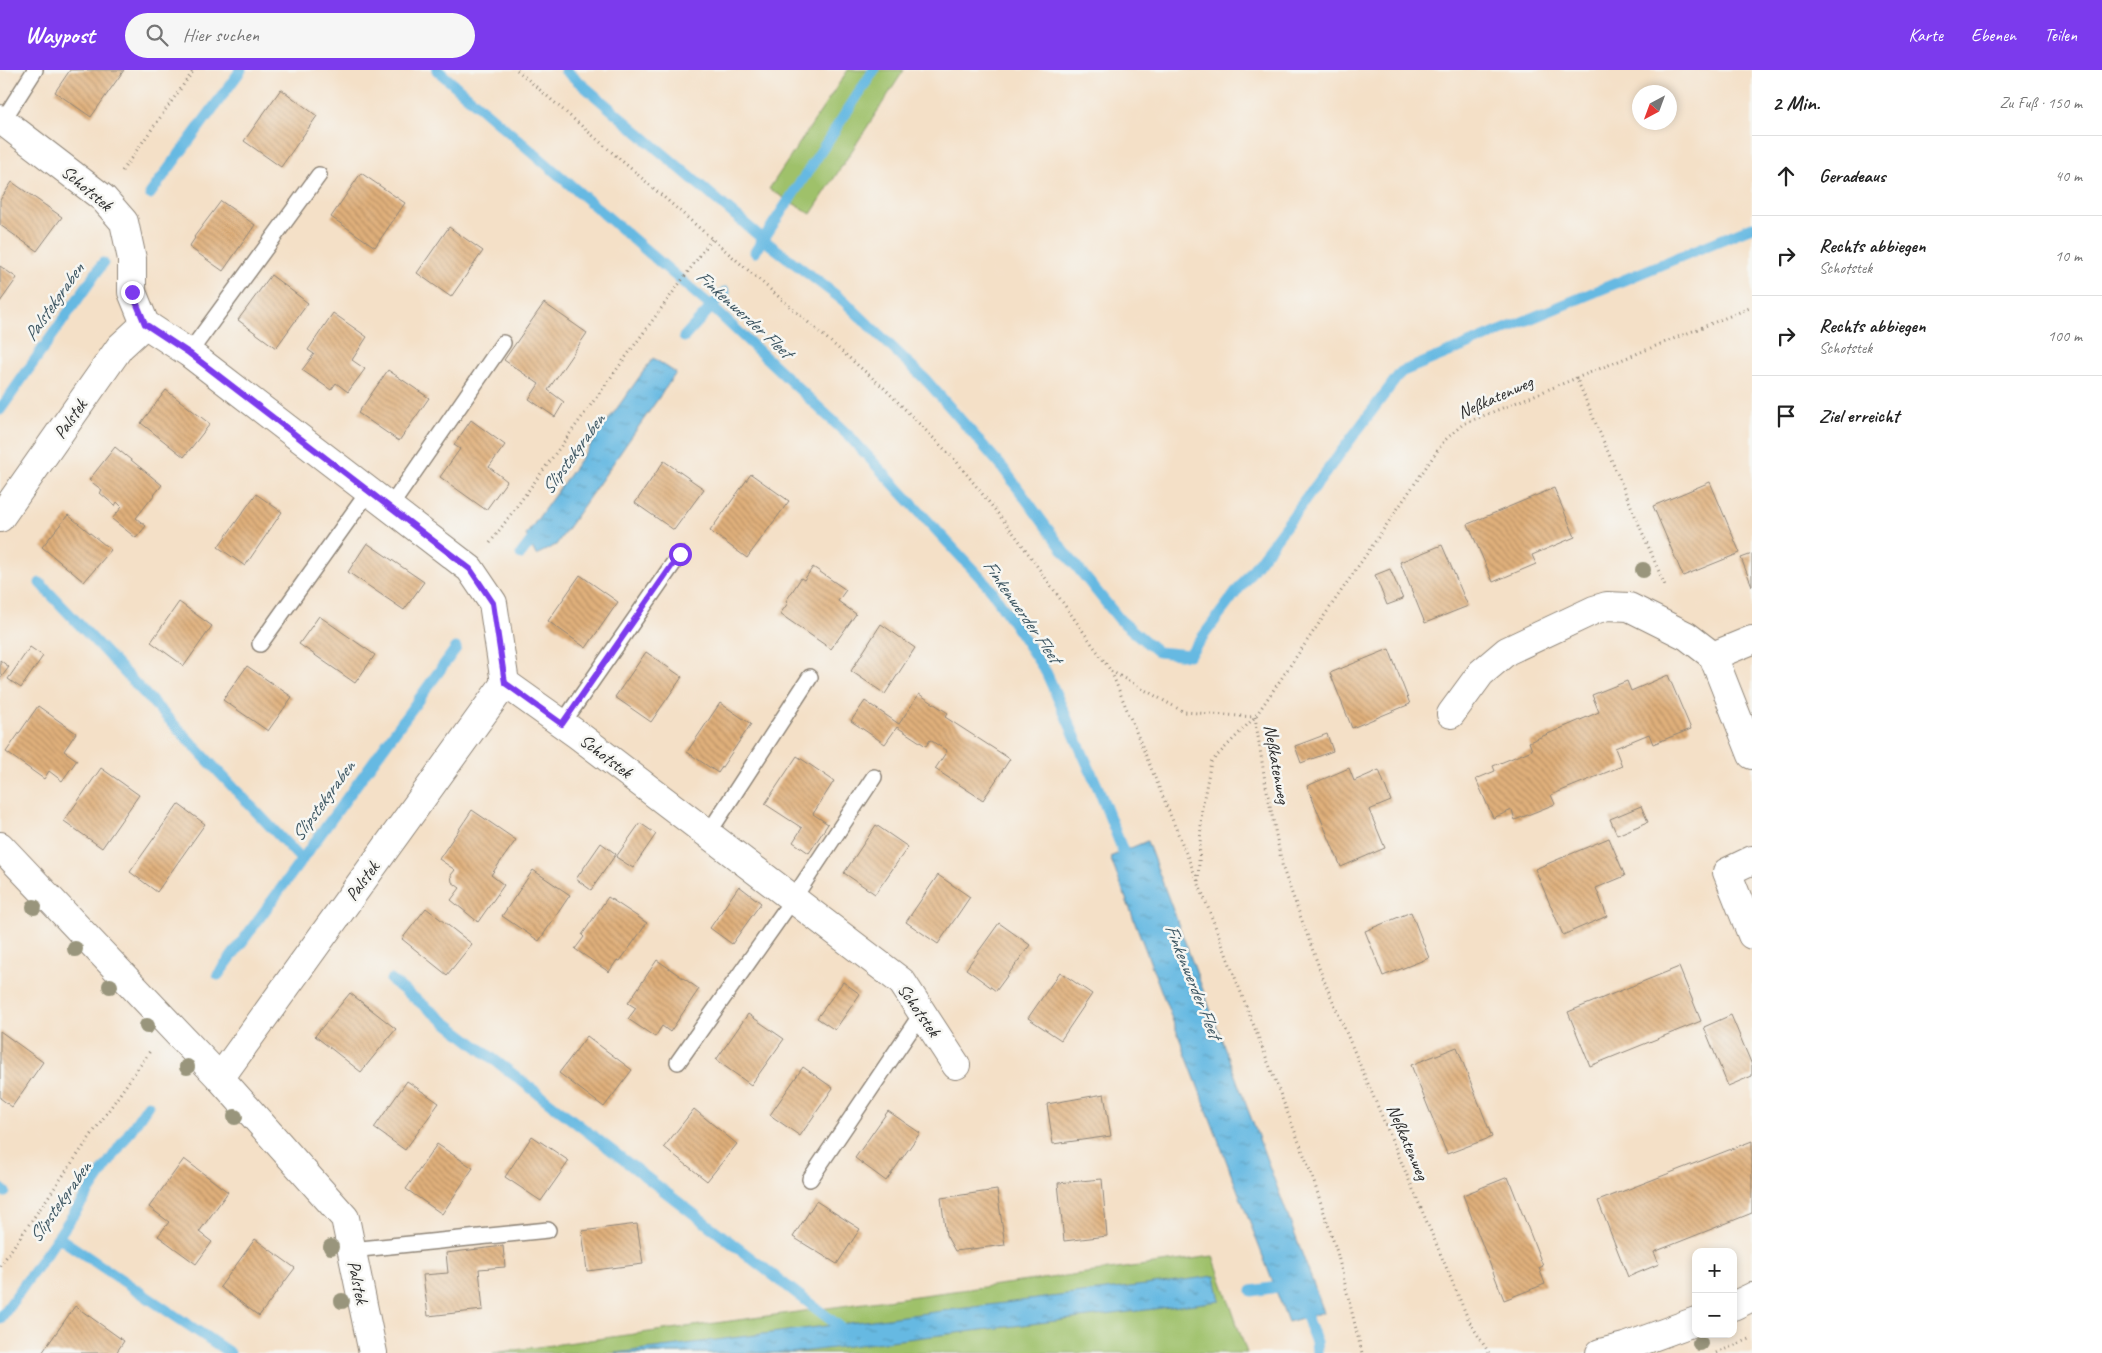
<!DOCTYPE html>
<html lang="de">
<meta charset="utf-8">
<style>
body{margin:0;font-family:Caveat,sans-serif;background:#f6f6f6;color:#222}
.controls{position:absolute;right:15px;bottom:15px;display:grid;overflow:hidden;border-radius:10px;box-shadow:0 2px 8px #0003}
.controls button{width:45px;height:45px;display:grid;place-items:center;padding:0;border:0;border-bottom:1px solid #e0e0e0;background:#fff;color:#222;font:25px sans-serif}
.compass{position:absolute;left:1632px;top:15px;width:45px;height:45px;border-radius:50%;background:#fff;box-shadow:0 2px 8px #0003;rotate:221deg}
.stop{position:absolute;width:15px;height:15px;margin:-11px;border:4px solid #7c3aed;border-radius:50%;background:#fff}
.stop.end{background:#7c3aed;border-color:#fff;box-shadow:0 1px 5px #0008}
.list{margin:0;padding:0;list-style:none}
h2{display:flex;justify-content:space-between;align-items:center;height:65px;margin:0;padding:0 20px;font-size:21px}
h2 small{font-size:16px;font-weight:400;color:#767676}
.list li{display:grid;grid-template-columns:32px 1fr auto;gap:15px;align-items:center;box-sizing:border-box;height:80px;padding:0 20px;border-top:1px solid #e0e0e0}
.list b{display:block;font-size:19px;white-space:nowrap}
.list p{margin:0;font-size:16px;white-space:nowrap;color:#767676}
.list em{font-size:16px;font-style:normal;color:#767676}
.icon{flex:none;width:28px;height:28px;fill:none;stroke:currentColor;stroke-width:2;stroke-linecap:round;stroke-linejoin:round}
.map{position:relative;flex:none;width:1752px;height:1283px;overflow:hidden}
header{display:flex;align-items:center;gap:30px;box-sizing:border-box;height:70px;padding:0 25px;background:#7c3aed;color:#fff}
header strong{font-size:24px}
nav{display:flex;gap:28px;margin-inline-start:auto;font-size:18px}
.search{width:350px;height:45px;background:#f6f6f6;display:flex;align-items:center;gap:12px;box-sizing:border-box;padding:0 18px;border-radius:28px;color:#767676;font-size:19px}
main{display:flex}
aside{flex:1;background:#fff}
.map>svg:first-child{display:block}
.grass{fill:#9fc16b;stroke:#65764b}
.water{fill:url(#water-ripples);stroke:#487286}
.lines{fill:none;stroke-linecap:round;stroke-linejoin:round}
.stream{stroke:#66b9e2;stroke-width:11}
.building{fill:url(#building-back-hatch)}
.lane-casing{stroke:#908679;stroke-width:18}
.street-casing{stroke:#908679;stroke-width:30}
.path{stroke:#908679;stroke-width:3;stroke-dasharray:1 4;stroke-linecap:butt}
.lane{stroke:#fff;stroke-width:15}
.street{stroke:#fff;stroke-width:28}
.tree{fill:#99957c}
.route{stroke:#7c3aed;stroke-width:6}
.labels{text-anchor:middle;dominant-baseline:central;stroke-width:5;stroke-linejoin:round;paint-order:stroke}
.street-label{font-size:18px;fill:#2b2b2b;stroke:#f6f6f2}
.water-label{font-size:19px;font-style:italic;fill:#3d5662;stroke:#f6f6f2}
</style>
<header>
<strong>Waypost</strong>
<div class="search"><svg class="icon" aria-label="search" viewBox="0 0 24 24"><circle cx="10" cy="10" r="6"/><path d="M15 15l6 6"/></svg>Hier suchen</div>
<nav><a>Karte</a><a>Ebenen</a><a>Teilen</a></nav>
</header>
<main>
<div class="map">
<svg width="1752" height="1283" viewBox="0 0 1752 1283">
<defs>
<pattern id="water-ripples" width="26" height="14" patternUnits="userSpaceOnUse" patternTransform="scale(1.25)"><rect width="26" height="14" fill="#66b9e2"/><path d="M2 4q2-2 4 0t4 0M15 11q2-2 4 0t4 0" fill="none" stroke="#5497b7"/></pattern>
<pattern id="building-back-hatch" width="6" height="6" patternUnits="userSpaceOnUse" patternTransform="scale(1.25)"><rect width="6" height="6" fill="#e0b07b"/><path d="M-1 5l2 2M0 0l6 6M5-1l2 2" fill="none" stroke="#b68f65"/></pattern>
</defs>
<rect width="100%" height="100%" fill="#f6f6f2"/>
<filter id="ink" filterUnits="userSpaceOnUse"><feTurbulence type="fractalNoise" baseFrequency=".02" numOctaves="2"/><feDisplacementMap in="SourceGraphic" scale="10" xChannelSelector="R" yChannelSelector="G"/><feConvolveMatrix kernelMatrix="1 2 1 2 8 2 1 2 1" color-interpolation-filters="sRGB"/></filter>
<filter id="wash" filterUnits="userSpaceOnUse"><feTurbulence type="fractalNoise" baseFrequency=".0096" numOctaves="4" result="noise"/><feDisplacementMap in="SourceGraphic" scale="20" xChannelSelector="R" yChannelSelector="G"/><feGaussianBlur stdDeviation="1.12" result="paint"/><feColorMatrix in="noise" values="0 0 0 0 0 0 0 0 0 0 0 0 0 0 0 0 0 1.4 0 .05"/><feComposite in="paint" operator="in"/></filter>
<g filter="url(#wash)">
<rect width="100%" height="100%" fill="#f4e0c7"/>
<g class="grass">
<polygon points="848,0 904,0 811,144 769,119"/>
<polygon points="1213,1186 1247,1283 493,1283"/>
</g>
<g class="water">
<polygon points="653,288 676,303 556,475 536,485 526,465"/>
<polygon points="1147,771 1324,1242 1288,1252 1110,787"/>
<polygon points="1215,1206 1220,1231 792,1283 615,1283"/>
</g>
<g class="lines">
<g class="stream">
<polyline points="437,0 712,237 849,366 990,518 1046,602 1099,720 1128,794"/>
<polyline points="565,0 764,170 845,232 926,310 1003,398 1064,481 1120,550 1158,582 1189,585 1401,302 1752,157"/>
<polyline points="150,124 241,0"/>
<polyline points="755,182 874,0"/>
<polyline points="684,267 725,222"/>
<polyline points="0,340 103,193"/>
<polyline points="521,484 538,462"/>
<polyline points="40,513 302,790"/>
<polyline points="218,905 456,578"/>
<polyline points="391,910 848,1263"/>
<polyline points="0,1118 5,1122"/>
<polyline points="58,1167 230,1283"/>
<polyline points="1252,1221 1290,1215"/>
<polyline points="1301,1234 1316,1272 1317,1283"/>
<polyline points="0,1249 58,1167 148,1035"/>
</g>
</g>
<g id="blocks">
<g class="building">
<polygon points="70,0 124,0 91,47 55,22"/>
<polygon points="281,19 317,46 281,97 244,71"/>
<polygon points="361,103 405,133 375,177 331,147"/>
<polygon points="12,112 62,147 37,181 0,155 0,130"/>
<polygon points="221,131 255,155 223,201 189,177 195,168 194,167"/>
<polygon points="449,157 483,181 451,227 417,203"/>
<polygon points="0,196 17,208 0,232"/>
<polygon points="271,205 308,233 276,278 238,250"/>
<polygon points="544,233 587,263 548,320 564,332 555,347 529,329 539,314 504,290"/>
<polygon points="333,243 367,267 352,290 365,299 348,322 336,313 331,320 302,300 314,284 308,280"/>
<polygon points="388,300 429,328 399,371 358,343"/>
<polygon points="166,320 210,354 184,387 141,353"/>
<polygon points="471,350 505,375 489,397 507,411 486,440 440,407 460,379 454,375"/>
<polygon points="115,377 162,415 136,448 146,456 136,468 112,449 122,437 117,432 115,436 100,423 102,420 89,410"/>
<polygon points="664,391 704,419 674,460 635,433"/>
<polygon points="751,404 789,431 747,488 710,461"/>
<polygon points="1710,412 1740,483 1683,506 1653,436"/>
<polygon points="1554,418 1575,467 1532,485 1536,494 1493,512 1468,454"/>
<polygon points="256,424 282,442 245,496 218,477"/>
<polygon points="68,445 111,480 84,512 42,477"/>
<polygon points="367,473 424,512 404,540 348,502"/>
<polygon points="1442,475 1468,536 1425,553 1400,492"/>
<polygon points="1752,484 1752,516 1741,488"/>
<polygon points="813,497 846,520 838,531 856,544 831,579 780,544 788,533 786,531 801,508 804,510"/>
<polygon points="1390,499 1403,529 1387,535 1375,505"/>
<polygon points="580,505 618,532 586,578 548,551"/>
<polygon points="179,532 212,556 184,596 151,572"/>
<polygon points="319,546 375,585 355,613 299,574"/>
<polygon points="881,554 915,578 885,624 851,601"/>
<polygon points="30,577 43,586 21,618 8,609"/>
<polygon points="1389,579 1410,634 1352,658 1330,603"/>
<polygon points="646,582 682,607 651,652 615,627"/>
<polygon points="0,590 9,597 0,609"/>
<polygon points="247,596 292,627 268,661 223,630"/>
<polygon points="1668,605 1691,659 1653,674 1649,664 1615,678 1622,696 1551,725 1555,734 1515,750 1512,740 1493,748 1476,709 1495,701 1493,696 1532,680 1529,672 1599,642 1592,625 1627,611 1631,621"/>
<polygon points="919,624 948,643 945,647 1010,689 983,730 935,699 947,681 930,670 926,676 897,657 885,674 851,651 865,631 899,654"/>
<polygon points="720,633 751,654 718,703 687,682"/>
<polygon points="38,636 76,663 64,681 77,690 62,711 49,701 44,709 6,682"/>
<polygon points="1327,664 1333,681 1301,693 1295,676"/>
<polygon points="797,686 834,711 813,744 828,754 809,783 793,772 802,758 765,734"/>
<polygon points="101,698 139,725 102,778 64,751"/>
<polygon points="1349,698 1354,711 1379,700 1391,731 1369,740 1385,778 1341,797 1307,716"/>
<polygon points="178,734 205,754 157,822 130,802"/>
<polygon points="1641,736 1648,752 1617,765 1610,749"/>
<polygon points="472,740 516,770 491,805 504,815 478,852 451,830 460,818 452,812 451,805 455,800 439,789"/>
<polygon points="640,753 656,764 633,798 616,787"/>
<polygon points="876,755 908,777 875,824 844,803"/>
<polygon points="1609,768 1625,806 1596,818 1607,846 1563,865 1535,799"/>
<polygon points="601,773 616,784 591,820 576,809"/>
<polygon points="533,800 570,825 539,871 502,846"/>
<polygon points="938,805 970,827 938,874 906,852"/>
<polygon points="739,816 761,833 732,874 710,858"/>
<polygon points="608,827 647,853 620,891 617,890 609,902 575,879 584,867 582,865"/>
<polygon points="426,838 472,874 447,905 402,869"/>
<polygon points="1411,842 1429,888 1383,906 1365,861"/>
<polygon points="999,853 1030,875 996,921 966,899"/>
<polygon points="657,890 699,919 670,962 662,956 655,967 628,949 636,938 628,933"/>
<polygon points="1679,897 1701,951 1590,996 1568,942"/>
<polygon points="1060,902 1092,924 1061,970 1028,948"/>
<polygon points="843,912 860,924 835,960 817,948"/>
<polygon points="350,923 396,959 361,1002 315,966"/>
<polygon points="748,944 784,969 751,1015 716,990"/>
<polygon points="1731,945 1752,995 1752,1006 1728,1016 1704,957"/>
<polygon points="0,961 43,992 12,1037 0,1028"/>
<polygon points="587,966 632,1000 604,1037 559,1003"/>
<polygon points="1457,977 1492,1067 1447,1084 1411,995"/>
<polygon points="803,997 833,1018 800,1066 770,1045"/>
<polygon points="407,1011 439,1033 405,1080 374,1058"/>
<polygon points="1104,1024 1111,1066 1053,1074 1047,1034"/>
<polygon points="694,1039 737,1074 707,1111 664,1077"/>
<polygon points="888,1041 920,1063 886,1111 855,1088"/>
<polygon points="532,1066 569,1091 541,1131 505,1107"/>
<polygon points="1752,1071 1752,1143 1654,1182 1659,1194 1628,1207 1598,1131"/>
<polygon points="437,1074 473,1098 442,1144 406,1119"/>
<polygon points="184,1089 228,1122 199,1162 212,1172 196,1194 158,1166 169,1152 149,1137"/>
<polygon points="1508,1107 1543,1196 1539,1198 1545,1214 1504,1230 1463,1125"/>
<polygon points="1102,1109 1107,1166 1064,1171 1058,1113"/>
<polygon points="997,1120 1005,1175 955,1181 946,1165 941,1128"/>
<polygon points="816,1131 860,1159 837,1194 793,1167"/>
<polygon points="637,1154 643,1194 587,1201 582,1161"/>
<polygon points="255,1169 295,1198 259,1246 220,1217"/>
<polygon points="503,1176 505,1197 479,1199 483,1240 428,1246 423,1205 448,1203 446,1183"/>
<polygon points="75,1236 124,1271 116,1283 42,1283"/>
</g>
</g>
</g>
<g filter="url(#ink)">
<use href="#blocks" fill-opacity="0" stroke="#908679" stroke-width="1"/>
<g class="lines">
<defs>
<g id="lane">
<polyline points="0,55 35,0"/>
<polyline points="189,283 319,105"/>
<polyline points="390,437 503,273"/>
<polyline points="260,574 369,421"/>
<polyline points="562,654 680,484"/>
<polyline points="708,764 810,607"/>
<polyline points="678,992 793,829 874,707"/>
<polyline points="810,1109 922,943"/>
<polyline points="351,1180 548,1160"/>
</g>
<g id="street">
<polyline points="0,49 103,128 124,152 132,189 132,222 145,254 189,283 470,499 493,533 505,613 578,665 902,912 956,995"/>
<polyline points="0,448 120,277 145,254"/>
<polyline points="1713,586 1752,570"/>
<polyline points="1451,644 1481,603 1507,581 1594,540 1607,536 1629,537 1687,566 1713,586 1752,685"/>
<polyline points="0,776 220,1008 345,1148 373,1283"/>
<polyline points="1752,790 1727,802 1752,865"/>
<polyline points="220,1008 505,613"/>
<polyline points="1733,1236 1752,1227"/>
<polyline points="1600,1283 1628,1276 1696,1251"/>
</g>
</defs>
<use href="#lane" class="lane-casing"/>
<use href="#street" class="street-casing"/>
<g class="path">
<polyline points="517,0 884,318 957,392 1018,469 1111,601 1198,812 1311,1103 1337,1182 1362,1283"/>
<polyline points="122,101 194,0"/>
<polyline points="1576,307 1666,518"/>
<polyline points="490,473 712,169"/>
<polyline points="1111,601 1184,642 1254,647"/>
<polyline points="1255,647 1265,711 1283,799 1323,908 1469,1251 1489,1283"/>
<polyline points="1198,811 1202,738 1211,692 1255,647 1444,371 1463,354 1752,237"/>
<polyline points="0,1196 150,981"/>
<polyline points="1716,1283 1752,1268"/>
</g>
<use href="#lane" class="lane"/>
<use href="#street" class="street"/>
</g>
<g class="tree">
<circle cx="1643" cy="500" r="8"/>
<circle cx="34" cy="837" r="8"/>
<circle cx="75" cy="879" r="8"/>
<circle cx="110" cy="916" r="8"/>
<circle cx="147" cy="956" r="8"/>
<circle cx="187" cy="997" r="8"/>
<circle cx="235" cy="1047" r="8"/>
<circle cx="331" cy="1177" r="8"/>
<circle cx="342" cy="1231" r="8"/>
<circle cx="1700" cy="1273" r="8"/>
</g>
</g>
<g class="lines" filter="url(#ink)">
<polyline class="route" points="132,222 145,254 189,283 470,499 493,533 505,613 562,654 680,484"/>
</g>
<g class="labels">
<g class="street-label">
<text transform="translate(87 118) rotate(40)">Schotstek</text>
<text transform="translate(1495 327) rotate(-24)">Neßkatenweg</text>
<text transform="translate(70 349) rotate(-55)">Palstek</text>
<text transform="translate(606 686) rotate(37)">Schotstek</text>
<text transform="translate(1277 694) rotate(80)">Neßkatenweg</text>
<text transform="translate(362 811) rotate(-54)">Palstek</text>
<text transform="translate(919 940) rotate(55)">Schotstek</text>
<text transform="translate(1408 1072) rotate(67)">Neßkatenweg</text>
<text transform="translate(358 1212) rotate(78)">Palstek</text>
</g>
<g class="water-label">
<text transform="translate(54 232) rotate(-55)">Palstekgraben</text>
<text transform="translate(744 244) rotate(42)">Finkenwerder Fleet</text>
<text transform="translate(573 384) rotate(-54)">Slipstekgraben</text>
<text transform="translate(1022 541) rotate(55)">Finkenwerder Fleet</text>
<text transform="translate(323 731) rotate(-54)">Slipstekgraben</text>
<text transform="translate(1193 911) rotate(68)">Finkenwerder Fleet</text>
<text transform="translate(60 1132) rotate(-55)">Slipstekgraben</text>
</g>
</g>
</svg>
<div class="controls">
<button>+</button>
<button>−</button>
</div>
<svg class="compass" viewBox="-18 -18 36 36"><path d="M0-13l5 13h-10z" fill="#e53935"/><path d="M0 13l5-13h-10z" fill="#767676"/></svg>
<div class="stop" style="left:680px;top:484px"></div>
<div class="stop end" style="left:132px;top:222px"></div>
</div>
<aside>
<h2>2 Min.<small>Zu Fuß · 150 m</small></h2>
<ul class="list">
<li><svg class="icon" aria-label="ahead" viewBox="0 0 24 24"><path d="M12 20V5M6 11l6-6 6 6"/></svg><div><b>Geradeaus</b></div><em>40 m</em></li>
<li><svg class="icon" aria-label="right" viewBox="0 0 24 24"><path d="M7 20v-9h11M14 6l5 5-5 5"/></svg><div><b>Rechts abbiegen</b><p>Schotstek</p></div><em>10 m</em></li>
<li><svg class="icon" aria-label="right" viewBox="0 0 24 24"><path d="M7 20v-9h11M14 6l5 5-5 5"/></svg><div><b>Rechts abbiegen</b><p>Schotstek</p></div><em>100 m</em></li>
<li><svg class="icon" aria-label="arrive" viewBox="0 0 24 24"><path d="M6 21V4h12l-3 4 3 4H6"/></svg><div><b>Ziel erreicht</b></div></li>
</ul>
</aside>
</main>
